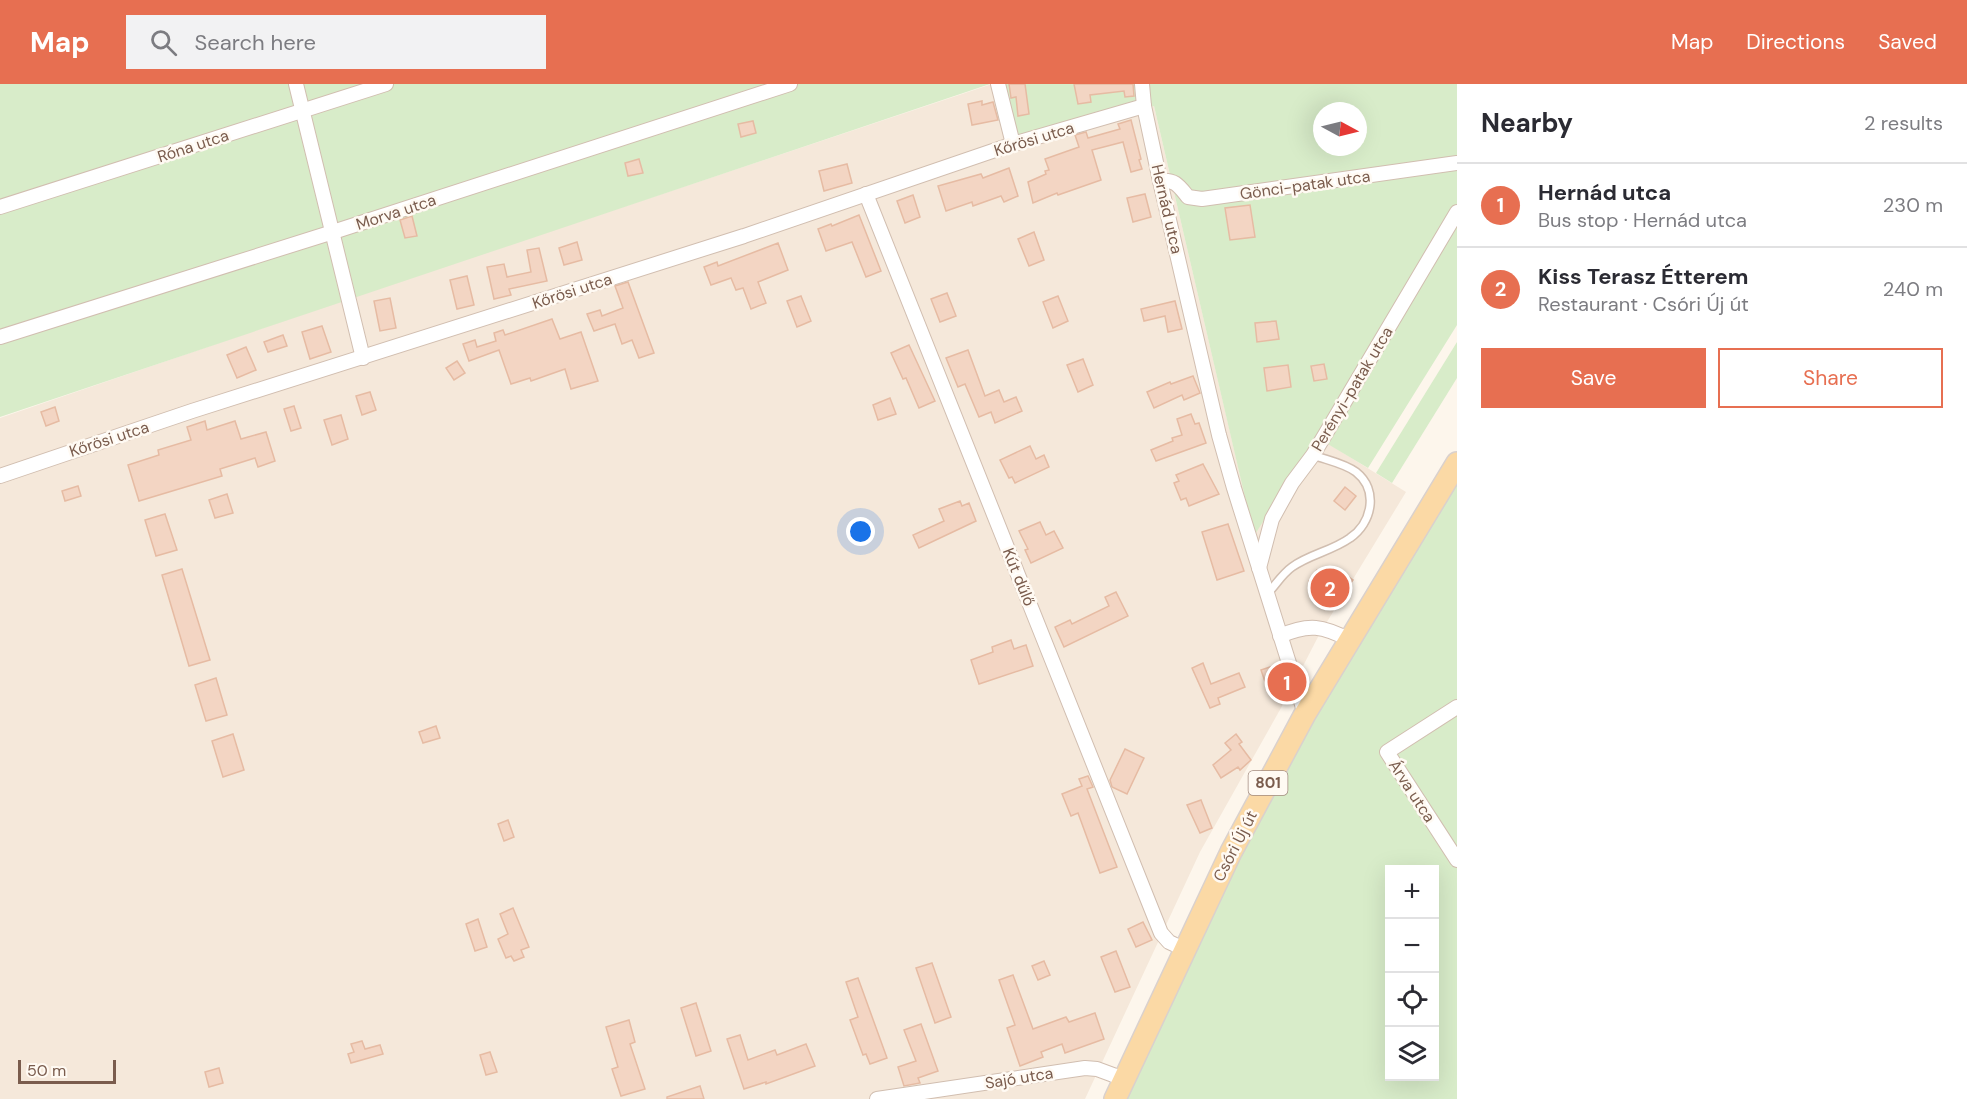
<!DOCTYPE html>
<meta charset="utf-8">
<style>
body{margin:0;font-family:"DM Sans",sans-serif;background:#f2f2f3;color:#2b2b33}
.controls{position:absolute;right:18px;bottom:18px;display:grid;overflow:hidden;border-radius:0px;box-shadow:0 6px 24px #0002}
.controls button{width:54px;height:54px;display:grid;place-items:center;padding:0;border:0;border-bottom:2px solid #e1e1e2;background:#fff;color:#2b2b33;font:30px sans-serif}
.compass{position:absolute;left:1313px;top:18px;width:54px;height:54px;border-radius:50%;background:#fff;box-shadow:0 6px 24px #0002;rotate:97deg}
.scale{position:absolute;left:18px;bottom:15px;width:98px;box-sizing:border-box;padding-left:6px;border:3px solid #7a5c4d;border-top:0;font-size:16px;line-height:21px;white-space:nowrap;color:#7a5c4d;-webkit-text-stroke:4px #fffaf3;paint-order:stroke}
.you{position:absolute;left:861px;top:448px;width:21px;height:21px;margin:-15px;border:4px solid #fff;border-radius:50%;background:#1a73e8;box-shadow:0 0 0 9px #1a73e833}
.badge{display:grid;place-items:center;width:39px;height:39px;border-radius:50%;background:#e76f51;color:#fff;font-size:20px;font-weight:700}
.pin{position:absolute;translate:-50% -50%;border:3px solid #fff;box-shadow:0 2px 6px #0006}
.list{margin:0;padding:0;list-style:none}
h2{display:flex;justify-content:space-between;align-items:center;height:78px;margin:0;padding:0 24px;font-size:26px}
h2 small{font-size:20px;font-weight:400;color:#7c7c81}
.list li{display:grid;grid-template-columns:39px 1fr auto;gap:18px;align-items:center;box-sizing:border-box;height:84px;padding:0 24px;border-top:2px solid #e1e1e2}
.list b{display:block;font-size:22px;white-space:nowrap}
.list p{margin:0;font-size:20px;white-space:nowrap;color:#7c7c81}
.list em{font-size:20px;font-style:normal;color:#7c7c81}
.actions{display:flex;gap:12px;padding:18px 24px}
.actions a{flex:1;padding:14px 0;border:2px solid #e76f51;border-radius:0px;text-align:center;font-size:21px;color:#e76f51}
.actions .main{background:#e76f51;color:#fff}
.icon{flex:none;width:33px;height:33px;fill:none;stroke:currentColor;stroke-width:2;stroke-linecap:round;stroke-linejoin:round}
.map{position:relative;flex:none;width:1457px;height:1015px;overflow:hidden}
header{display:flex;align-items:center;gap:36px;box-sizing:border-box;height:84px;padding:0 30px;background:#e76f51;color:#fff}
header strong{font-size:28px}
nav{display:flex;gap:33px;margin-inline-start:auto;font-size:21px}
.search{width:420px;height:54px;background:#f2f2f3;display:flex;align-items:center;gap:15px;box-sizing:border-box;padding:0 21px;border-radius:0px;color:#7c7c81;font-size:22px}
main{display:flex}
aside{flex:1;background:#fff}
.map>svg:first-child{display:block}
.residential{fill:#f5e8da}
.green{fill:#d8ecc9;fill-rule:evenodd}
.building{fill:#f3d5c3;stroke:#e6bba3;stroke-width:1.5}
.lines{fill:none;stroke-linecap:round;stroke-linejoin:round}
.service-casing{stroke:#d1beb0;stroke-width:10}
.minor-casing{stroke:#d1beb0;stroke-width:16}
.primary-casing{stroke:#dad1cd;stroke-width:24}
.service{stroke:#fff;stroke-width:7}
.minor{stroke:#fff;stroke-width:14}
.primary{stroke:#fbd9a5;stroke-width:21}
.labels{text-anchor:middle;dominant-baseline:central;stroke-width:5;stroke-linejoin:round;paint-order:stroke}
.shield{fill:#fffaf3;stroke:#a28b7f;stroke-width:1.5}
.shield-label{font-size:15px;font-weight:bold;fill:#7a5c4d}
.street-label{font-size:16px;fill:#7a5c4d;stroke:#fffaf3}
</style>
<header>
<strong>Map</strong>
<div class="search"><svg class="icon" aria-label="search" viewBox="0 0 24 24"><circle cx="10" cy="10" r="6"/><path d="M15 15l6 6"/></svg>Search here</div>
<nav><a>Map</a><a>Directions</a><a>Saved</a></nav>
</header>
<main>
<div class="map">
<svg width="1457" height="1015" viewBox="0 0 1457 1015">
<rect width="100%" height="100%" fill="#fdf6ec"/>
<polygon class="residential" points="992,0 1125,31 1154,22 1254,451 1316,352 1406,408 1319,551 1286,615 1200,768 1085,1015 0,1015 0,334 356,212"/>
<g class="green">
<polygon points="0,0 990,0 0,333"/>
<path d="M992,0H1457V241L1368,384L1316,353L1254,452L1154,22L1011,67ZM1322,27H1358V63H1322Z"/>
<polygon points="1457,258 1457,294 1392,399 1376,389"/>
<path d="M1457,379V1015H1115L1184,865ZM1390,786H1434V992H1390Z"/>
</g>
<g class="building">
<polygon points="1009,0 1025,0 1029,30 1018,32 1016,13 1011,14"/>
<polygon points="1074,0 1133,0 1134,12 1125,13 1124,7 1090,11 1091,18 1078,20"/>
<polygon points="982,17 982,21 993,18 998,36 972,41 968,20"/>
<polygon points="1131,36 1141,75 1139,76 1142,85 1131,88 1123,58 1092,66 1101,96 1058,111 1057,109 1033,119 1028,98 1046,90 1045,87 1049,86 1045,75 1079,63 1075,51 1086,48 1088,54 1120,45 1118,40"/>
<polygon points="753,37 756,49 741,53 738,40"/>
<polygon points="639,75 643,89 628,92 625,79"/>
<polygon points="847,80 852,99 824,107 819,87"/>
<polygon points="1009,84 1018,112 1004,118 1001,112 973,122 972,118 946,127 938,102 981,90 983,94"/>
<polygon points="1145,110 1151,133 1133,138 1127,114"/>
<polygon points="913,111 920,133 905,139 897,117"/>
<polygon points="1250,121 1255,153 1230,156 1225,124"/>
<polygon points="859,131 881,187 866,193 852,158 826,167 818,145 831,140 832,142"/>
<polygon points="412,132 417,152 405,154 400,136"/>
<polygon points="1034,148 1044,176 1029,182 1018,155"/>
<polygon points="577,158 582,176 564,181 559,164"/>
<polygon points="778,159 788,186 758,198 766,219 751,225 743,204 736,206 731,194 711,201 704,183 717,178 718,182"/>
<polygon points="539,164 547,197 509,205 511,211 494,215 487,183 504,180 507,193 531,188 527,166"/>
<polygon points="467,192 474,221 457,225 450,196"/>
<polygon points="628,198 654,269 639,274 632,256 622,260 615,240 594,247 587,230 600,226 602,232 623,224 615,202"/>
<polygon points="947,209 956,232 940,238 931,215"/>
<polygon points="801,212 811,237 797,243 787,217"/>
<polygon points="1058,212 1068,237 1053,244 1043,218"/>
<polygon points="390,214 396,244 380,247 374,217"/>
<polygon points="1175,217 1182,245 1168,248 1165,232 1144,237 1141,225"/>
<polygon points="552,235 560,255 581,248 598,297 571,305 565,285 531,297 530,294 511,300 499,266 469,277 463,260 475,256 477,263 496,257 494,249 503,246 505,251"/>
<polygon points="1276,237 1279,255 1257,258 1255,239"/>
<polygon points="322,242 331,268 310,275 302,248"/>
<polygon points="283,251 287,262 268,268 264,258"/>
<polygon points="909,261 935,317 919,324 906,294 903,295 891,269"/>
<polygon points="246,263 256,286 237,294 227,271"/>
<polygon points="968,266 985,312 999,306 1004,318 1016,313 1022,327 995,339 991,328 979,333 965,300 958,303 946,274"/>
<polygon points="1083,275 1093,301 1078,308 1067,281"/>
<polygon points="457,277 465,289 454,296 446,284"/>
<polygon points="1324,280 1327,295 1314,297 1311,282"/>
<polygon points="1288,281 1291,303 1267,307 1264,284"/>
<polygon points="1193,292 1200,309 1184,316 1182,311 1154,324 1147,308 1170,298 1171,300"/>
<polygon points="370,308 376,326 362,331 356,312"/>
<polygon points="890,314 896,330 878,336 873,321"/>
<polygon points="294,322 301,344 291,347 284,325"/>
<polygon points="55,323 59,337 46,342 41,328"/>
<polygon points="1191,330 1195,340 1199,339 1206,359 1156,377 1151,366 1173,357 1172,354 1182,351 1177,335"/>
<polygon points="341,331 348,355 332,361 324,336"/>
<polygon points="205,337 207,346 235,337 241,355 266,348 275,377 258,383 255,374 220,385 222,392 139,417 128,381 159,371 158,366 191,356 187,343"/>
<polygon points="1030,362 1036,375 1044,371 1049,383 1015,399 1012,393 1009,394 1000,376"/>
<polygon points="1203,380 1219,410 1189,422 1186,414 1181,416 1174,399 1179,397 1176,391"/>
<polygon points="78,402 81,412 65,417 62,407"/>
<polygon points="1345,403 1356,412 1345,426 1334,417"/>
<polygon points="227,410 233,429 215,434 209,416"/>
<polygon points="960,417 962,422 969,419 976,437 919,464 913,451 944,437 939,425"/>
<polygon points="165,430 177,466 156,472 145,436"/>
<polygon points="1040,438 1046,451 1054,447 1063,464 1031,479 1025,466 1028,465 1019,447"/>
<polygon points="1228,440 1244,487 1217,496 1202,448"/>
<polygon points="182,485 210,576 189,582 162,491"/>
<polygon points="1317,486 1332,495 1338,486 1353,496 1335,522 1311,506 1315,501 1309,497"/>
<polygon points="1116,508 1128,532 1064,563 1055,543 1070,536 1072,540 1109,522 1105,513"/>
<polygon points="1011,556 1014,565 1026,561 1033,582 979,600 971,576 993,568 992,563"/>
<polygon points="1203,579 1211,600 1239,589 1245,603 1218,614 1220,620 1210,624 1192,584"/>
<polygon points="1279,580 1287,604 1269,609 1261,586"/>
<polygon points="216,594 227,631 206,637 195,601"/>
<polygon points="436,642 440,654 423,659 419,648"/>
<polygon points="233,650 244,686 223,693 212,657"/>
<polygon points="1236,650 1242,658 1239,660 1251,676 1240,686 1238,683 1221,694 1213,681 1231,666 1225,659"/>
<polygon points="1125,665 1144,674 1127,710 1112,703 1110,696"/>
<polygon points="1088,692 1093,703 1087,705 1117,783 1100,789 1078,729 1071,732 1062,710 1082,702 1079,695"/>
<polygon points="1201,716 1212,744 1200,749 1187,721"/>
<polygon points="508,736 514,753 504,757 498,740"/>
<polygon points="513,824 529,863 521,866 524,873 514,877 511,872 506,874 498,855 508,850 500,830"/>
<polygon points="478,835 487,863 475,867 466,840"/>
<polygon points="1143,838 1152,856 1136,863 1128,845"/>
<polygon points="1116,867 1130,903 1115,908 1101,873"/>
<polygon points="1044,877 1050,891 1038,896 1032,882"/>
<polygon points="932,879 951,933 935,939 916,884"/>
<polygon points="1013,891 1033,945 1066,933 1069,938 1095,929 1104,955 1065,969 1062,960 1041,968 1043,973 1020,982 1007,944 1015,941 999,896"/>
<polygon points="858,894 887,974 870,980 866,970 863,971 850,936 858,933 846,898"/>
<polygon points="696,919 711,967 696,972 681,924"/>
<polygon points="629,936 635,958 630,960 645,1005 621,1012 612,985 618,983 606,943"/>
<polygon points="921,940 938,987 918,994 920,999 904,1002 898,983 916,977 904,946"/>
<polygon points="740,951 748,976 775,966 777,971 806,960 815,982 766,1000 766,998 744,1005 727,955"/>
<polygon points="362,957 365,965 380,961 383,970 351,979 348,970 354,968 351,960"/>
<polygon points="490,968 497,988 486,991 480,971"/>
<polygon points="219,984 223,999 209,1003 205,988"/>
<polygon points="700,1002 704,1015 667,1015 667,1013"/>
</g>
<g class="lines">
<defs>
<path id="service" d="M1267,510C1275,502 1282,490 1292,483C1310,470 1332,467 1350,454C1372,439 1379,406 1356,388C1344,379 1326,376 1313,371"/>
<g id="minor">
<polyline points="296,0 363,274"/>
<polyline points="998,0 1013,60"/>
<polyline points="1142,0 1144,22 1160,97 1219,351 1234,404 1305,630"/>
<path d="M1160,97C1175,95 1179,102 1188,113L1202,115L1457,79"/>
<polyline points="866,110 1161,849 1169,858 1184,865"/>
<polyline points="0,123 386,0"/>
<polyline points="0,253 333,148 790,0"/>
<polyline points="0,392 192,327 744,152 1013,60 1144,22"/>
<polyline points="1259,484 1272,435 1292,399 1313,371 1457,128"/>
<path d="M1280,552C1309,539 1323,542 1350,556"/>
<polyline points="1457,623 1387,668 1457,776"/>
<polyline points="877,1015 1085,984 1097,985 1124,995"/>
</g>
<polyline id="primary" points="1115,1015 1231,768 1305,630 1457,379"/>
</defs>
<use href="#service" class="service-casing"/>
<use href="#minor" class="minor-casing"/>
<use href="#primary" class="primary-casing"/>
<use href="#service" class="service"/>
<use href="#minor" class="minor"/>
<use href="#primary" class="primary"/>
</g>
<g class="labels">
<rect class="shield" x="1248.5" y="687" width="39" height="24" rx="4.5"/>
<g class="shield-label">
<text x="1268" y="699">801</text>
</g>
<g class="street-label">
<text transform="translate(1034 55) rotate(-17)">Kőrösi utca</text>
<text transform="translate(193 62) rotate(-18)">Róna utca</text>
<text transform="translate(1305 101) rotate(-8)">Gönci-patak utca</text>
<text transform="translate(1167 125) rotate(77)">Hernád utca</text>
<text transform="translate(396 128) rotate(-18)">Morva utca</text>
<text transform="translate(572 207) rotate(-18)">Kőrösi utca</text>
<text transform="translate(1352 305) rotate(-59)">Perényi-patak utca</text>
<text transform="translate(109 355) rotate(-18)">Kőrösi utca</text>
<text transform="translate(1019 493) rotate(68)">Kút dűlő</text>
<text transform="translate(1412 707) rotate(57)">Árva utca</text>
<text transform="translate(1235 762) rotate(-63)">Csóri Új út</text>
<text transform="translate(1019 994) rotate(-9)">Sajó utca</text>
</g>
</g>
</svg>
<div class="controls">
<button>+</button>
<button>−</button>
<button><svg class="icon" aria-label="locate" viewBox="0 0 24 24"><circle cx="12" cy="12" r="6"/><path d="M12 2v4M12 18v4M2 12h4M18 12h4"/></svg></button>
<button><svg class="icon" aria-label="layers" viewBox="0 0 24 24"><path d="M12 4l9 5-9 5-9-5zM3 14l9 5 9-5"/></svg></button>
</div>
<svg class="compass" viewBox="-18 -18 36 36"><path d="M0-13l5 13h-10z" fill="#e53935"/><path d="M0 13l5-13h-10z" fill="#7c7c81"/></svg>
<div class="scale">50 m</div>
<div class="you"></div>
<div class="pin badge" style="left:1287px;top:598px">1</div>
<div class="pin badge" style="left:1330px;top:504px">2</div>
</div>
<aside>
<h2>Nearby<small>2 results</small></h2>
<ul class="list">
<li><span class="badge">1</span><div><b>Hernád utca</b><p>Bus stop · Hernád utca</p></div><em>230 m</em></li>
<li><span class="badge">2</span><div><b>Kiss Terasz Étterem</b><p>Restaurant · Csóri Új út</p></div><em>240 m</em></li>
</ul>
<div class="actions"><a class="main">Save</a><a>Share</a></div>
</aside>
</main>
